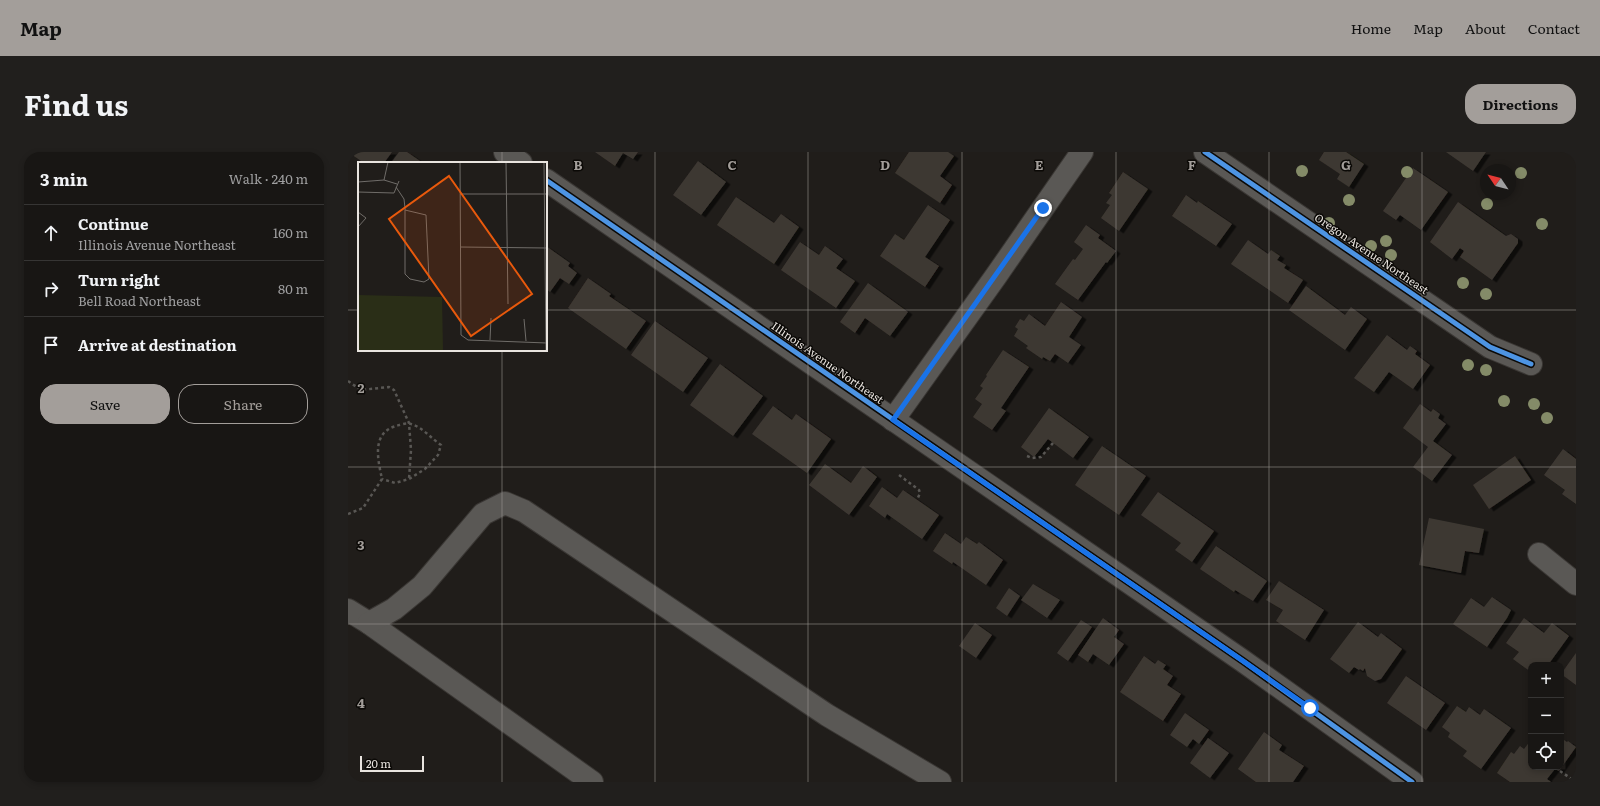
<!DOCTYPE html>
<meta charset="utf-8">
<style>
body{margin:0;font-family:Literata,serif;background:#211f1d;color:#f1f3f6}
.controls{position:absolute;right:12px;bottom:12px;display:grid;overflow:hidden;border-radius:8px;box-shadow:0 2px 6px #0003}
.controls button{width:36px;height:36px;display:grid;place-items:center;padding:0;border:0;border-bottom:1px solid #363534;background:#181614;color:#f1f3f6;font:20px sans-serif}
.compass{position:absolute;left:1132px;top:12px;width:36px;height:36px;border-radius:50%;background:#181614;box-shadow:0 2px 6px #0003;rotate:305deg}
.scale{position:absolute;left:12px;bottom:10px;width:64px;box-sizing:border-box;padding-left:4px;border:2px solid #e9e4df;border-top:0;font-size:11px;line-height:14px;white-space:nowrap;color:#e9e4df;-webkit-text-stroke:3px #0b0906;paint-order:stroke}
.stop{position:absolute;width:12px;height:12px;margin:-9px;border:3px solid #1a73e8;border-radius:50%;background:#fff}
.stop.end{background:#1a73e8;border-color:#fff;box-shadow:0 1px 4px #0008}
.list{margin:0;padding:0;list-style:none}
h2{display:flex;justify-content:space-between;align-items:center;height:52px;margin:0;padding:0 16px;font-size:17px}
h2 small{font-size:13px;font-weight:400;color:#9f9fa0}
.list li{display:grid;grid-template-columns:26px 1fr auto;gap:12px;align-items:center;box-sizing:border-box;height:56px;padding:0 16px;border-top:1px solid #363534}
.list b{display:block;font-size:15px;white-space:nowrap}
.list p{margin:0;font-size:13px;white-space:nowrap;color:#9f9fa0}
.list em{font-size:13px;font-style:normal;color:#9f9fa0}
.actions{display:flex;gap:8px;padding:12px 16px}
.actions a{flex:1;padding:9px 0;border:1px solid #a39e9a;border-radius:16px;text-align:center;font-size:14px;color:#a39e9a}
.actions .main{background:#a39e9a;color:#111}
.icon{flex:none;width:22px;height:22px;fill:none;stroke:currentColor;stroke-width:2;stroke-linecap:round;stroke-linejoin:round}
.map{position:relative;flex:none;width:1228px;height:630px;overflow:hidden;border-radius:16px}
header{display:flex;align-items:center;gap:24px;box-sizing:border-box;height:56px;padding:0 20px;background:#a39e9a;color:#111}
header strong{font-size:19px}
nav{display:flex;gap:22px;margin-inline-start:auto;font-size:14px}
.intro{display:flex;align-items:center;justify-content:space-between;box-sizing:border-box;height:96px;padding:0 24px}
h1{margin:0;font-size:28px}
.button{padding:10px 18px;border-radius:16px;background:#a39e9a;color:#111;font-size:14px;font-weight:700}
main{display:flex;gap:24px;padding:0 24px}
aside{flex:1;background:#181614;border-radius:16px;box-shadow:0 2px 6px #0003}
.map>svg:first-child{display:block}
.building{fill:#3e3832;filter:url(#shadow)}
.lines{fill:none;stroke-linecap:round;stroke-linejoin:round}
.minor-casing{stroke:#3a3734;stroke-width:24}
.path{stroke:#595754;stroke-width:2.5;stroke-dasharray:3 3;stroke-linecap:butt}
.minor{stroke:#5a5855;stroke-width:22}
.cycleway-casing{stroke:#0b0906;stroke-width:8}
.cycleway{stroke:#4d94e3;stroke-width:5}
.tree{fill:#848b68}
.route{stroke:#1a73e8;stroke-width:5}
.grid{fill:none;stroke:#a39e9a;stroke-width:1;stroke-opacity:0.55}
.labels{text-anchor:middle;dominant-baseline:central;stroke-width:3;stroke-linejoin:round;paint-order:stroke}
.street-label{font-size:11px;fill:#e9e4df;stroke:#0b0906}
.inset-road{fill:none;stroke:#706d69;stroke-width:1}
.view{fill:#e8590c;fill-opacity:0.15;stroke:#e8590c;stroke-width:2}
.inset-edge{fill:none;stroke:#e9e4df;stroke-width:2}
.grid-label{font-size:13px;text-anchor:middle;font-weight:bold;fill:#a39e9a;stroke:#0b0906;stroke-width:3;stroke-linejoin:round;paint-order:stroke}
</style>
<header>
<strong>Map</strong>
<nav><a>Home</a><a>Map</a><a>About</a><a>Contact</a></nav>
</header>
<div class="intro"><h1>Find us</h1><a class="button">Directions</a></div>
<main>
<aside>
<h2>3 min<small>Walk · 240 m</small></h2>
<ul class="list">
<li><svg class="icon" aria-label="ahead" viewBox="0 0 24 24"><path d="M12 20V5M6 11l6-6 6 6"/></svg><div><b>Continue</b><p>Illinois Avenue Northeast</p></div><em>160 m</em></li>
<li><svg class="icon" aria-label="right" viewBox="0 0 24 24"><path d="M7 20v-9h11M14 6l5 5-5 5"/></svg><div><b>Turn right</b><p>Bell Road Northeast</p></div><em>80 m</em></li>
<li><svg class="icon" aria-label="arrive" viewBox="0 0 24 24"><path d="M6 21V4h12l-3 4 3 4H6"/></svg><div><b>Arrive at destination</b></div></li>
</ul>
<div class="actions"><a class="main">Save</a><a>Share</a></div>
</aside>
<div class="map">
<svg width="1228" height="630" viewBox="0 0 1228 630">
<defs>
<filter id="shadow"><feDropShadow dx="4.5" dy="2.5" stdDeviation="0" flood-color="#0009"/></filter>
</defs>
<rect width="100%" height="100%" fill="#201d1a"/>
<g class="building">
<polygon points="0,0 44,0 36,11 16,11"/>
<polygon points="51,0 59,0 75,11 43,11"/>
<polygon points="247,0 290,0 285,7 275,1 267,14"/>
<polygon points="561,0 600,0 606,4 592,24 604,33 592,51 547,21"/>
<polygon points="976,0 998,0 1016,12 1001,35 989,27 992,22 971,8"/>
<polygon points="1098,0 1138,0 1125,19"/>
<polygon points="350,9 378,30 353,63 325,43"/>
<polygon points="1065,16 1100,40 1073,78 1052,63 1048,68 1035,59"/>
<polygon points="775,20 800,37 771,79 753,66 762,53 758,51 764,43 761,41"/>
<polygon points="838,43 849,51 850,49 884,72 868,94 824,64"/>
<polygon points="388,45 426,71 433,62 451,75 426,112 369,73"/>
<polygon points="1110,50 1158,84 1163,82 1170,87 1170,91 1144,128 1112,105 1116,99 1112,96 1104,107 1082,90"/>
<polygon points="580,53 602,68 577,105 591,114 577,135 532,104 547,82 556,88"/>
<polygon points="738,73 752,83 750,86 768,99 759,111 758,110 730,148 707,132 725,107 727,108 735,97 726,90"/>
<polygon points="900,88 920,102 923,98 932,104 929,108 938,113 936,116 955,128 940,151 883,112"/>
<polygon points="452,90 471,103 477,94 495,107 488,116 507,129 488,156 433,118"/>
<polygon points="198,94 222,111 220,114 229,121 221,132 212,126 202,140 198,137"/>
<polygon points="240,126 263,142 261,144 298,169 278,197 220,156"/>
<polygon points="520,131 560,160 542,184 517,166 507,181 492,170"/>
<polygon points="958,134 997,163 1003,155 1019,167 997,198 941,158"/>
<polygon points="713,150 734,165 721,185 733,193 720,211 707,202 702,209 695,205 694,207 678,196 680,194 666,184 670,177 667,175 672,167 676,169 681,162 697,174"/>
<polygon points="307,169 360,206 335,240 283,203"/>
<polygon points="1039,183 1059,198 1062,194 1069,199 1067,202 1082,213 1065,237 1041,220 1026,240 1006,226"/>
<polygon points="655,198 681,215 653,256 658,259 644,278 625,265 634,252 627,247 635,236 632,234 639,224 638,223"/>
<polygon points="372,212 415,244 385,284 342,253"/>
<polygon points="1072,252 1083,260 1085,257 1092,262 1090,266 1098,272 1085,289 1104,303 1084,329 1065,315 1080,295 1055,276"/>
<polygon points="425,254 444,268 448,262 483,287 459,321 404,282"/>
<polygon points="701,256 741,285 725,306 700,287 686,305 673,295"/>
<polygon points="754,294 798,324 771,363 727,333"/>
<polygon points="1215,297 1228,307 1228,352 1214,342 1217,338 1196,323"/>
<polygon points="1167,304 1183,328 1141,357 1125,333"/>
<polygon points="477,312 503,331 515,314 529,325 501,363 461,333"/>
<polygon points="534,335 549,346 555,338 591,363 574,387 539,362 537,366 521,354"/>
<polygon points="810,340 866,379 844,410 827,398 833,391 793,363"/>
<polygon points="1081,366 1136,377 1131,401 1117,399 1113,421 1071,413"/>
<polygon points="597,381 613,392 618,385 629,392 631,390 655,408 638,433 605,410 604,412 585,399"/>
<polygon points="868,394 919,429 905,449 887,438 886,440 852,417"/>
<polygon points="931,429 976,458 957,488 928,469 935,458 918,448"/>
<polygon points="685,432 712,448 699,466 673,448"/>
<polygon points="661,436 672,444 659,464 648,456"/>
<polygon points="1144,445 1163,458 1159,466 1139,495 1105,472 1123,446 1136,455"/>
<polygon points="755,466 771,478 766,485 776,492 761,513 745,502 740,510 730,503"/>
<polygon points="1176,466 1196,481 1204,471 1221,484 1200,513 1183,513 1183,520 1165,507 1171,500 1158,491"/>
<polygon points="733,468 744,475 720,509 709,501"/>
<polygon points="1010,470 1030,485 1033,481 1054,497 1033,527 1027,529 1019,524 1017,516 1015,519 1012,517 1011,518 1006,515 1001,521 982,507"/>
<polygon points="627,471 644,483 628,506 611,494"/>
<polygon points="1228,501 1228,533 1213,522"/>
<polygon points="796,504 807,512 810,508 818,513 815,517 825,524 819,533 833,542 815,569 772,540"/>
<polygon points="1058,524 1097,551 1078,578 1039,551"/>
<polygon points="1109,554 1118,560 1121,555 1132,563 1136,557 1163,576 1133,617 1115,604 1119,599 1100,585 1102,581 1094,575"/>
<polygon points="837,561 861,578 851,592 845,587 839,595 822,583"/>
<polygon points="916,580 934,593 931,598 956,614 945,630 908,630 890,617"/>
<polygon points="860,586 881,601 862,626 842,611"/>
<polygon points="1213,586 1219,590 1220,589 1228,595 1211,619 1207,617 1199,627 1203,630 1162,630 1149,621 1163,600 1166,602 1172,594 1176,597 1183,588 1183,615 1213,615"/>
</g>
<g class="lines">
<defs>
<g id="minor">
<polyline points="157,0 173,11"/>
<polyline points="857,0 1142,195 1183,212"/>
<polyline points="198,28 895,509 1064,630"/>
<polyline points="545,268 648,124 734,0"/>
<polyline points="1191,402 1228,432"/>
<polyline points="0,458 21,471 244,630"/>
<polyline points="21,471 46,457 74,434 135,362 157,351 176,359 479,563 592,630"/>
</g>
</defs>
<use href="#minor" class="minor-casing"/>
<g class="path">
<polyline points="0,229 13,238 41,235 46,238 61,271 63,298 61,327"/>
<polyline points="679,304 684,306 693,305 705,291"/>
<polyline points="551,323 571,338 572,341 569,348"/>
<path d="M0,362L15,356L34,327C30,308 23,281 48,274C52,273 59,270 63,272C74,275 84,287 93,293L90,303L77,317L61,327L47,331L34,327"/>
<polyline points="1212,619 1228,630"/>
</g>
<use href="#minor" class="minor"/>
<defs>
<g id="cycleway">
<polyline points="857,0 1142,195 1183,212"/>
<polyline points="198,28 895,509 1064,630"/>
</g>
</defs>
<use href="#cycleway" class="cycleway-casing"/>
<use href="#cycleway" class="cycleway"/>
</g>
<g class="tree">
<circle cx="954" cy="19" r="6"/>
<circle cx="1059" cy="20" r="6"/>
<circle cx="1173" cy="21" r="6"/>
<circle cx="1001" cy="48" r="6"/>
<circle cx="1139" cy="52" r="6"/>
<circle cx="981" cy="71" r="6"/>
<circle cx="1194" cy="72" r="6"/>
<circle cx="1038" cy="89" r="6"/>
<circle cx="1023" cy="94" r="6"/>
<circle cx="1043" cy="103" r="6"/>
<circle cx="1115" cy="131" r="6"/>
<circle cx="1138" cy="142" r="6"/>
<circle cx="1120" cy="213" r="6"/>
<circle cx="1138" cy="218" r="6"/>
<circle cx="1156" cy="249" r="6"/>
<circle cx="1186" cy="252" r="6"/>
<circle cx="1199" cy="266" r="6"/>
</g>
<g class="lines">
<polyline class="route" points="695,56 545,268 895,509 962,556"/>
</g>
<path class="grid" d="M154,0V11M307,0V630M460,0V630M614,0V630M768,0V630M921,0V630M1074,0V630M0,158H11M198,158H1228M154,198V630M0,315H1228M0,472H1228"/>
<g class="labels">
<g class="street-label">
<text transform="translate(1024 101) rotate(34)">Oregon Avenue Northeast</text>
<text transform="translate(480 210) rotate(35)">Illinois Avenue Northeast</text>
</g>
</g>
<g transform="translate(10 10)">
<rect width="189" height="189" fill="#201d1a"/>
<path d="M0,133L84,135L85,189H0Z" fill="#2a2e17"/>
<path class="inset-road" d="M102,0L103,173L110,178L189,181M148,0L150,142M186,0L188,189M26,18L39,22M0,20L26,18L30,0M38,25L46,37L47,46V112L52,117L66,120L71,117L68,53L47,48M0,30L36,31L41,19M102,32H189M0,50L8,56L0,65M102,85L189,86M166,157L168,179M132,178L133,156"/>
<path class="view" d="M91,14L174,132L113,174L31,57Z"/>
<rect width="189" height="189" class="inset-edge"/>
</g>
<g class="grid-label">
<text x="230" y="18">B</text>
<text x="384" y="18">C</text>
<text x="537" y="18">D</text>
<text x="691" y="18">E</text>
<text x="844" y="18">F</text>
<text x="998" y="18">G</text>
<text x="13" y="241">2</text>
<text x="13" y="398">3</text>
<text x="13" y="556">4</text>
</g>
</svg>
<div class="controls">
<button>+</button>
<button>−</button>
<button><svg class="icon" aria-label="locate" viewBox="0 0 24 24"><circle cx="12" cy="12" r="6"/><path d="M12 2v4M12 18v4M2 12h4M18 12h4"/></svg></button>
</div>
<svg class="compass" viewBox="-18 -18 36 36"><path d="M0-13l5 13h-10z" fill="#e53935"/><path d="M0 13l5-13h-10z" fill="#9f9fa0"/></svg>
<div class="scale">20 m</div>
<div class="stop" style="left:962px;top:556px"></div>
<div class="stop end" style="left:695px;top:56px"></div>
</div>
</main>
